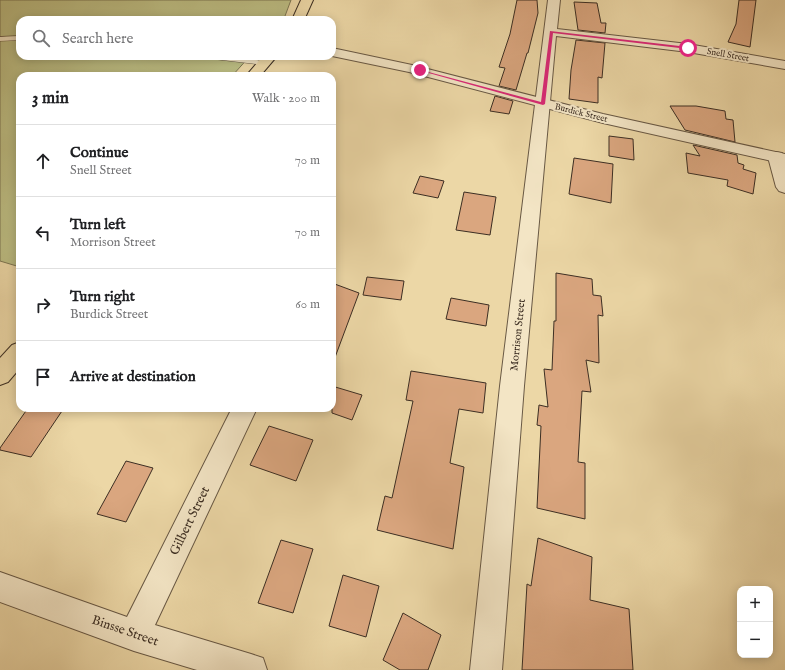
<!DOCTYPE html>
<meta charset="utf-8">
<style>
body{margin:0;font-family:"IM FELL English",serif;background:#f6f6f6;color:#202124}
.controls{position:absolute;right:12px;bottom:12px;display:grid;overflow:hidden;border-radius:8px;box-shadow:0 2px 10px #0003}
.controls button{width:36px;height:36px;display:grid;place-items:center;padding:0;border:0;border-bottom:1px solid #e0e0e0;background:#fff;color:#202124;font:20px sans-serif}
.stop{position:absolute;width:12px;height:12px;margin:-9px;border:3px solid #db2777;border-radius:50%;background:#fff}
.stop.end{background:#db2777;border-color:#fff;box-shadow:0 1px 4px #0008}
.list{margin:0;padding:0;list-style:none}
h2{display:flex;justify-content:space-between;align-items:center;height:52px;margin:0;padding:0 16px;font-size:17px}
h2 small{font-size:13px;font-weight:400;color:#757577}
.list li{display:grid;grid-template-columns:26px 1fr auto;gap:12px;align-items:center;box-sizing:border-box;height:72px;padding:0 16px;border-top:1px solid #e0e0e0}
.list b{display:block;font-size:15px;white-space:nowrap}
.list p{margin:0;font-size:13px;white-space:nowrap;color:#757577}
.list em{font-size:13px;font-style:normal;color:#757577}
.icon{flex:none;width:22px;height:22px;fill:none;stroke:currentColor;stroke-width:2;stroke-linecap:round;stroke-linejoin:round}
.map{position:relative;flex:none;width:785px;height:670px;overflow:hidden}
.search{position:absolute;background:#fff;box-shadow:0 2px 10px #0003;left:16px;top:16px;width:320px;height:44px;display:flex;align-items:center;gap:10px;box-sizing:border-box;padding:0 14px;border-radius:12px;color:#757577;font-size:15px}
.panel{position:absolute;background:#fff;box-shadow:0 2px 10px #0003;left:16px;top:72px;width:320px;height:340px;border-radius:12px}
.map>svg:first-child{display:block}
.green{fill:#bcbd83;stroke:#7c7653}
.building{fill:#daa67f;stroke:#3c2e23}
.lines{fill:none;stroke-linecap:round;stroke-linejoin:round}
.service-casing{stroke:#685844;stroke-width:1}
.minor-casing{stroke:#685844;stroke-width:2}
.tertiary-casing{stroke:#685844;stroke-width:2}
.primary-casing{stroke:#3c2e23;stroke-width:2}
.service{fill:#f3e5c5;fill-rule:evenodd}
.minor{fill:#f3e5c5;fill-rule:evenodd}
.tertiary{fill:#f3e5c5;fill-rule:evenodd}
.primary{fill:#ecd7a6;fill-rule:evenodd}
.route{fill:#db2777}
.labels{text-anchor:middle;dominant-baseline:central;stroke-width:4;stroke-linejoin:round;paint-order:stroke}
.far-street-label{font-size:9px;fill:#3c2e23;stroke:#f3e5c5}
.street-label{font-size:11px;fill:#3c2e23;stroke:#f3e5c5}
.near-street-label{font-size:13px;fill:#3c2e23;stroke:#f3e5c5}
</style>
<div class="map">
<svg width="785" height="670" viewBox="0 0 785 670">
<rect width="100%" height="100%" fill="#ecd7a6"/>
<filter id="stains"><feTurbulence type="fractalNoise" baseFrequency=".005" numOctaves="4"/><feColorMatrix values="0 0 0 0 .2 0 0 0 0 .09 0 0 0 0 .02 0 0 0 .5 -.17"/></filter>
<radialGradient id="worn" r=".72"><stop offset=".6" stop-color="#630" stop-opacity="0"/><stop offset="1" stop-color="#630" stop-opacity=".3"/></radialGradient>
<polygon class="green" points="0,0 291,0 285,16 282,20 20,20 20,56 250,56 232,76 20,76 20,267 0,261"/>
<g class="building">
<polygon points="517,0 537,0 538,13 528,53 527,53 516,90 499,86 505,68 499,67 510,34"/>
<polygon points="739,0 756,0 750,47 728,42 736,24"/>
<polygon points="574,2 597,3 601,23 606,23 605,33 578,30"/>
<polygon points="576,40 605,43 602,78 598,77 598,103 569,99 571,70"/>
<polygon points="495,96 513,101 509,114 490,111"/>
<polygon points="670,106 696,106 725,111 726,119 733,120 735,142 685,130"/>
<polygon points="609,136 633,139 634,160 609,156"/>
<polygon points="693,145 737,155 738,163 744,165 743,169 756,173 753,194 727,186 728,180 688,173 686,153 700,156"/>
<polygon points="574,158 613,164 611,203 569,194"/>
<polygon points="420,176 444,181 438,198 413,193"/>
<polygon points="464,192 496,197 490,235 456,230"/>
<polygon points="556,273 592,279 593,295 601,296 603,316 598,315 599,363 586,360 591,392 582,391 578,462 585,463 585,519 537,508 541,426 537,425 539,405 548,407 544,369 552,370 554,321 556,321"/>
<polygon points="367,277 404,281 401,300 363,295"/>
<polygon points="332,283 359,293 334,360 332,360"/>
<polygon points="451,298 489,305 486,326 446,319"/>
<polygon points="411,371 486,383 483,413 459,409 450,463 464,467 453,549 377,530 385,496 392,498 413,401 406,400"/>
<polygon points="332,386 362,395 352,420 332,413"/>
<polygon points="28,408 64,408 31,457 0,450 0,448"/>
<polygon points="269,426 313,440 296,481 250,465"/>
<polygon points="126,461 153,468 126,522 97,514"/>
<polygon points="538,538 592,557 590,600 629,609 633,670 522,670 527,584 531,586"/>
<polygon points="281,540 313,549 293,613 258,603"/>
<polygon points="343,575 379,586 366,637 329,626"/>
<polygon points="403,613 441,635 428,670 400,670 383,660"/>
</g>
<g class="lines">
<defs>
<g id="service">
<polygon points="20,36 20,40 0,41 0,37"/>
<polygon points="201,56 225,56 265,61 269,63 265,65 205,58"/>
</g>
<g id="minor">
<polygon points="548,0 560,0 557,29 688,44 785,61 785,69 688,52 556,36 524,386 502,670 470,670 500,386"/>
<polygon points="776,152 782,153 785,160 785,193 779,191 776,187 768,157 770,153"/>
<polygon points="232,408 257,408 155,625 251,654 263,658 267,670 197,670 134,651 0,602 0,572 127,617"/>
</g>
<polygon id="tertiary" points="332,48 412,65 603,114 785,154 785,164 603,123 409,72 332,56"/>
<g id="primary">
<polygon points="301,0 313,0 304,20 292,20"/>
<polygon points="263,56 277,56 260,76 246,76"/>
<polygon points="20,342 20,368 8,382 0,385 0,358 12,345"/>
</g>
</defs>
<use href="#service" class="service-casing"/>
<use href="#minor" class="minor-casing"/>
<use href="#tertiary" class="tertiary-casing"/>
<use href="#primary" class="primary-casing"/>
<use href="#service" class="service"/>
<use href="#minor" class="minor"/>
<use href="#tertiary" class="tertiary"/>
<use href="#primary" class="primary"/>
</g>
<polygon class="route" points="550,31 688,47 690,48 688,49 553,33 545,104 543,105 418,70 421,70 541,102"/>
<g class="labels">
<g class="far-street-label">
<text transform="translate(728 55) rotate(10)">Snell Street</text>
<text transform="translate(581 113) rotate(14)">Burdick Street</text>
</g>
<g class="street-label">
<text transform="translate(518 335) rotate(-84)">Morrison Street</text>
</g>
<g class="near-street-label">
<text transform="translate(190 521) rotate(-64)">Gilbert Street</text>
<text transform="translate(125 631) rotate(19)">Binsse Street</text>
</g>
</g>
<rect width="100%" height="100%" filter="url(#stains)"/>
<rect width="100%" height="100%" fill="url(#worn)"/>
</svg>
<div class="controls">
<button>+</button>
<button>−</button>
</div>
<div class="stop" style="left:688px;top:48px"></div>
<div class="stop end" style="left:420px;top:70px"></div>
<div class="search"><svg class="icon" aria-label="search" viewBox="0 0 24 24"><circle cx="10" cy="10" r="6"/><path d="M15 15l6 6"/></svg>Search here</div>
<section class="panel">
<h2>3 min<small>Walk · 200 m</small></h2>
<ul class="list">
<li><svg class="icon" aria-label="ahead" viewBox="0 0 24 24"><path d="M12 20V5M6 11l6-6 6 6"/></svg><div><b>Continue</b><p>Snell Street</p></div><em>70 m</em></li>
<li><svg class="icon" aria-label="left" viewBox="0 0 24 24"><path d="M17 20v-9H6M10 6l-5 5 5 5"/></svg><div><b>Turn left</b><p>Morrison Street</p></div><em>70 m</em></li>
<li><svg class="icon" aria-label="right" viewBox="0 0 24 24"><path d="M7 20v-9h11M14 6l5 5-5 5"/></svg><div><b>Turn right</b><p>Burdick Street</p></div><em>60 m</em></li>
<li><svg class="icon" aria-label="arrive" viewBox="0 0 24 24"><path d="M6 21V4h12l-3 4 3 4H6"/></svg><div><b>Arrive at destination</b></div></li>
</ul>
</section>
</div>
